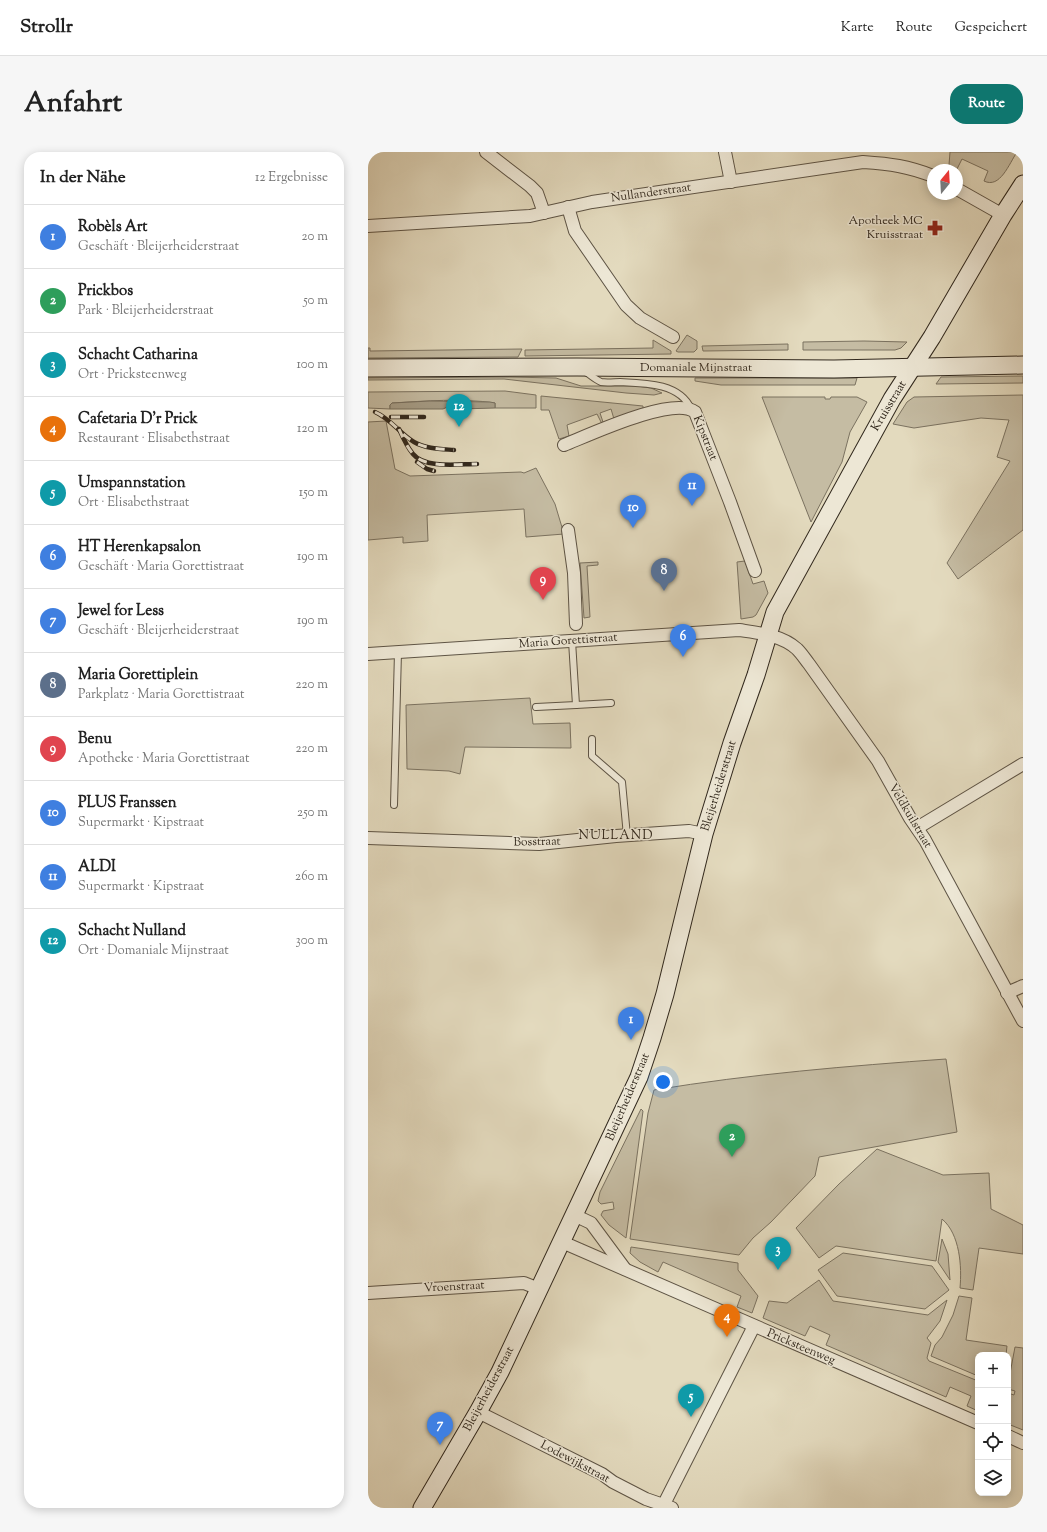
<!DOCTYPE html>
<html lang="de">
<meta charset="utf-8">
<style>
body{margin:0;font-family:"Sorts Mill Goudy",serif;background:#f6f6f6;color:#222}
.controls{position:absolute;right:12px;bottom:12px;display:grid;overflow:hidden;border-radius:8px;box-shadow:0 2px 10px #0003}
.controls button{width:36px;height:36px;display:grid;place-items:center;padding:0;border:0;border-bottom:1px solid #e0e0e0;background:#fff;color:#222;font:20px sans-serif}
.compass{position:absolute;left:559px;top:12px;width:36px;height:36px;border-radius:50%;background:#fff;box-shadow:0 2px 10px #0003;rotate:18deg}
.you{position:absolute;left:295px;top:930px;width:14px;height:14px;margin:-10px;border:3px solid #fff;border-radius:50%;background:#1a73e8;box-shadow:0 0 0 6px #1a73e833}
.badge{display:grid;place-items:center;width:26px;height:26px;border-radius:50%;background:#0f766e;color:#fff;font-size:13px;font-weight:700}
.pin{position:absolute;translate:-50% -33px;filter:drop-shadow(0 1px 2px #0008)}
.pin::after{content:'';position:absolute;top:21px;width:14px;height:12px;background:inherit;clip-path:polygon(0 0,100% 0,50% 100%)}
.list{margin:0;padding:0;list-style:none}
h2{display:flex;justify-content:space-between;align-items:center;height:52px;margin:0;padding:0 16px;font-size:17px}
h2 small{font-size:13px;font-weight:400;color:#767676}
.list li{display:grid;grid-template-columns:26px 1fr auto;gap:12px;align-items:center;box-sizing:border-box;height:64px;padding:0 16px;border-top:1px solid #e0e0e0}
.list b{display:block;font-size:15px;white-space:nowrap}
.list p{margin:0;font-size:13px;white-space:nowrap;color:#767676}
.list em{font-size:13px;font-style:normal;color:#767676}
.icon{flex:none;width:22px;height:22px;fill:none;stroke:currentColor;stroke-width:2;stroke-linecap:round;stroke-linejoin:round}
.map{position:relative;flex:none;width:655px;height:1356px;overflow:hidden;border-radius:16px}
header{display:flex;align-items:center;gap:24px;box-sizing:border-box;height:56px;padding:0 20px;background:#fff;border-bottom:1px solid #e0e0e0}
header strong{font-size:19px}
nav{display:flex;gap:22px;margin-inline-start:auto;font-size:14px}
.intro{display:flex;align-items:center;justify-content:space-between;box-sizing:border-box;height:96px;padding:0 24px}
h1{margin:0;font-size:28px}
.button{padding:10px 18px;border-radius:16px;background:#0f766e;color:#fff;font-size:14px;font-weight:700}
main{display:flex;gap:24px;padding:0 24px}
aside{flex:1;background:#fff;border-radius:16px;box-shadow:0 2px 10px #0003}
.map>svg:first-child{display:block}
.green{fill:#c5bca3;stroke:#7b7260}
.water{fill:#a69d87;stroke:#776e5d}
.lines{fill:none;stroke-linecap:round;stroke-linejoin:round}
.lane-casing{stroke:#5e5445;stroke-width:8}
.street-casing{stroke:#5e5445;stroke-width:14}
.secondary-casing{stroke:#31281d;stroke-width:19}
.lane{stroke:#ede7d5;stroke-width:6}
.street{stroke:#ede7d5;stroke-width:12}
.secondary{stroke:#ede7d5;stroke-width:17}
.rail-casing{stroke:#31281d;stroke-width:4.5}
.rail{stroke:#ede7d5;stroke-width:3;stroke-dasharray:9;stroke-linecap:butt}
.labels{text-anchor:middle;dominant-baseline:central;stroke-width:3;stroke-linejoin:round;paint-order:stroke}
.street-label{font-size:12px;fill:#31281d;stroke:#ede7d5}
.poi-label{font-size:12px;fill:#31281d;stroke:#ede7d5;text-anchor:end}
.neighbourhood-label{font-size:13px;letter-spacing:1px;fill:#31281d;stroke:#ede7d5}
</style>
<header>
<strong>Strollr</strong>
<nav><a>Karte</a><a>Route</a><a>Gespeichert</a></nav>
</header>
<div class="intro"><h1>Anfahrt</h1><a class="button">Route</a></div>
<main>
<aside>
<h2>In der Nähe<small>12 Ergebnisse</small></h2>
<ul class="list">
<li><span class="badge" style="background:#3f7fe0">1</span><div><b>Robèls Art</b><p>Geschäft · Bleijerheiderstraat</p></div><em>20 m</em></li>
<li><span class="badge" style="background:#2e9e5b">2</span><div><b>Prickbos</b><p>Park · Bleijerheiderstraat</p></div><em>50 m</em></li>
<li><span class="badge" style="background:#0f9aa8">3</span><div><b>Schacht Catharina</b><p>Ort · Pricksteenweg</p></div><em>100 m</em></li>
<li><span class="badge" style="background:#e8710a">4</span><div><b>Cafetaria D'r Prick</b><p>Restaurant · Elisabethstraat</p></div><em>120 m</em></li>
<li><span class="badge" style="background:#0f9aa8">5</span><div><b>Umspannstation</b><p>Ort · Elisabethstraat</p></div><em>150 m</em></li>
<li><span class="badge" style="background:#3f7fe0">6</span><div><b>HT Herenkapsalon</b><p>Geschäft · Maria Gorettistraat</p></div><em>190 m</em></li>
<li><span class="badge" style="background:#3f7fe0">7</span><div><b>Jewel for Less</b><p>Geschäft · Bleijerheiderstraat</p></div><em>190 m</em></li>
<li><span class="badge" style="background:#5c6f8a">8</span><div><b>Maria Gorettiplein</b><p>Parkplatz · Maria Gorettistraat</p></div><em>220 m</em></li>
<li><span class="badge" style="background:#e0444e">9</span><div><b>Benu</b><p>Apotheke · Maria Gorettistraat</p></div><em>220 m</em></li>
<li><span class="badge" style="background:#3f7fe0">10</span><div><b>PLUS Franssen</b><p>Supermarkt · Kipstraat</p></div><em>250 m</em></li>
<li><span class="badge" style="background:#3f7fe0">11</span><div><b>ALDI</b><p>Supermarkt · Kipstraat</p></div><em>260 m</em></li>
<li><span class="badge" style="background:#0f9aa8">12</span><div><b>Schacht Nulland</b><p>Ort · Domaniale Mijnstraat</p></div><em>300 m</em></li>
</ul>
</aside>
<div class="map">
<svg width="655" height="1356" viewBox="0 0 655 1356">
<rect width="100%" height="100%" fill="#e3dabe"/>
<filter id="stains"><feTurbulence type="fractalNoise" baseFrequency=".005" numOctaves="4"/><feColorMatrix values="0 0 0 0 .2 0 0 0 0 .09 0 0 0 0 .02 0 0 0 .5 -.17"/></filter>
<radialGradient id="worn" r=".72"><stop offset=".6" stop-color="#630" stop-opacity="0"/><stop offset="1" stop-color="#630" stop-opacity=".3"/></radialGradient>
<g class="green">
<path d="M582,0H649C641,12 632,37 616,29L620,19L594,7L589,17L581,13Z"/>
<polygon points="319,183 329,189 329,197 326,200 310,200 308,199"/>
<polygon points="285,188 303,199 303,202 157,204 157,198 285,196"/>
<polygon points="496,189 539,190 533,196 527,198 435,198 435,190"/>
<polygon points="420,192 420,198 335,199 334,194"/>
<polygon points="0,196 2,196 2,199 154,197 150,205 0,206"/>
<polygon points="655,224 655,231 568,232 573,225"/>
<polygon points="141,225 188,226 213,234 269,234 283,236 294,241 286,243 258,241 136,227 0,228 0,226"/>
<polygon points="327,226 489,226 487,233 353,233 327,229"/>
<path d="M137,239L168,243V256H127V251C93,246 58,249 24,251L22,253V257L0,256V240Z"/>
<polygon points="655,243 655,378 590,427 579,411 642,309 629,305 641,268 613,266 546,276 525,272 539,250 546,245"/>
<polygon points="173,244 275,254 275,257 246,267 243,257 232,261 235,270 234,272 229,262 199,273 201,284 191,287 181,258 173,258"/>
<polygon points="394,245 457,245 457,247 462,247 463,245 489,245 499,250 482,280 474,310 443,370"/>
<polygon points="18,269 27,317 42,324 153,320 156,321 168,316 187,352 196,382 158,385 156,357 59,363 60,389 35,391 35,385 0,388 0,270"/>
<polygon points="377,409 385,432 396,429 400,441 388,463 385,465 373,467 369,410"/>
<polygon points="230,410 230,413 219,414 222,465 216,466 212,411"/>
<polygon points="162,546 165,572 202,571 203,596 97,595 92,622 81,619 39,617 38,553"/>
<path d="M578,907L589,980L451,1005L447,1024L403,1070L385,1086L371,1103L262,1087L280,961L286,938C383,922 480,914 578,907Z"/>
<polygon points="273,957 275,959 258,1086 241,1073 233,1063 235,1059 246,1057 245,1050 233,1052 230,1049 232,1040"/>
<path d="M509,997L575,1023L621,1021L623,1057L655,1073V1102L611,1096L605,1138L592,1136C594,1115 592,1082 574,1067L568,1109L468,1094L451,1106L428,1076L471,1032Z"/>
<polygon points="574,1087 580,1102 582,1128 570,1110"/>
<polygon points="263,1095 370,1111 370,1118 390,1144 384,1161 369,1155 373,1144 295,1110 290,1120 272,1110 262,1101"/>
<polygon points="475,1101 564,1114 581,1138 557,1157 469,1144 450,1118"/>
<polygon points="451,1128 465,1149 560,1163 579,1148 572,1169 559,1186 563,1191 559,1206 561,1209 610,1229 610,1259 599,1254 603,1244 582,1235 578,1245 458,1193 462,1183 442,1174 437,1184 395,1166 401,1149 419,1151"/>
<polygon points="591,1144 604,1146 598,1188 639,1194 638,1203 610,1203 610,1224 563,1204 567,1193 574,1185 585,1163"/>
<polygon points="647,1195 655,1196 655,1278 640,1272 640,1241 646,1243 647,1239 640,1237 640,1232"/>
</g>
<polygon class="water" points="62,249 122,250 127,251 127,256 92,257 86,252 75,257 22,257 22,253 24,251"/>
<g class="lines">
<defs>
<g id="lane">
<path d="M218,220C222,223 228,228 233,230C239,231 247,230 252,230C276,231 312,231 323,257"/>
<polyline points="208,553 243,551"/>
<polyline points="168,555 208,553 204,489"/>
<polyline points="224,587 224,604 254,630 259,684"/>
<polyline points="26,653 30,500"/>
</g>
<g id="street">
<polyline points="118,0 162,34 169,41 176,61"/>
<polyline points="357,0 363,30"/>
<polyline points="589,37 635,63"/>
<polyline points="200,55 207,79 258,153 272,166 305,185"/>
<path d="M0,74L162,64L224,50L495,10C523,12 539,14 565,24"/>
<path d="M196,293C221,283 306,243 327,260L362,350L387,419"/>
<polyline points="200,378 206,421 208,472"/>
<path d="M0,502L371,478C391,481 414,483 429,497C434,502 437,507 441,512L510,609L542,666L557,688L655,869"/>
<polyline points="549,676 655,612"/>
<polyline points="0,686 171,692 248,684 321,679 336,682"/>
<polyline points="639,841 655,834"/>
<polyline points="206,1063 223,1071 257,1117"/>
<polyline points="194,1090 610,1271"/>
<polyline points="0,1141 156,1131 171,1137"/>
<polyline points="110,1260 234,1322 245,1330 278,1347 304,1356"/>
<polyline points="640,1284 655,1291"/>
<polyline points="294,1356 386,1174"/>
</g>
<g id="secondary">
<polyline points="0,216 209,215 466,217 655,213"/>
<polyline points="54,1356 110,1260 132,1220 271,925 284,886 297,842 336,682 364,591 388,523 407,460 524,247 564,185 635,63 655,32"/>
</g>
</defs>
<use href="#lane" class="lane-casing"/>
<use href="#street" class="street-casing"/>
<use href="#secondary" class="secondary-casing"/>
<use href="#lane" class="lane"/>
<use href="#street" class="street"/>
<use href="#secondary" class="secondary"/>
<defs>
<g id="rail">
<path d="M7,260C23,267 32,282 46,290C58,297 73,297 86,298"/>
<polyline points="23,265 56,265"/>
<path d="M31,277C35,286 39,295 45,302C57,317 91,312 109,312"/>
<polyline points="49,310 59,317 66,319"/>
</g>
</defs>
<use href="#rail" class="rail-casing"/>
<use href="#rail" class="rail"/>
</g>
<defs>
<symbol id="pharmacy-bare" viewBox="-9 -9 18 18"><path d="M-2-6h4v4h4v4h-4v4h-4v-4h-4v-4h4Z" fill="#8f2418" stroke="#ede7d5" stroke-width="2.5" paint-order="stroke"/></symbol>
</defs>
<g fill-rule="evenodd">
<use href="#pharmacy-bare" x="556" y="65" width="22" height="22"/>
</g>
<g class="labels">
<g class="street-label">
<text transform="translate(283 41) rotate(-8)">Nullanderstraat</text>
<text x="328" y="216">Domaniale Mijnstraat</text>
<text transform="translate(521 254) rotate(-59)">Kruisstraat</text>
<text transform="translate(337 286) rotate(68)">Kipstraat</text>
<text transform="translate(200 489) rotate(-4)">Maria Gorettistraat</text>
<text transform="translate(351 634) rotate(-73)">Bleijerheiderstraat</text>
<text transform="translate(542 664) rotate(59)">Veldkuilstraat</text>
<text transform="translate(169 690) rotate(-1)">Bosstraat</text>
<text transform="translate(260 945) rotate(-67)">Bleijerheiderstraat</text>
<text transform="translate(86 1135) rotate(-3)">Vroenstraat</text>
<text transform="translate(433 1195) rotate(23)">Pricksteenweg</text>
<text transform="translate(121 1237) rotate(-62)">Bleijerheiderstraat</text>
<text transform="translate(207 1310) rotate(28)">Lodewijkstraat</text>
</g>
<g class="poi-label">
<text x="555" y="69">Apotheek MC<tspan x="555" dy="14">Kruisstraat</tspan></text>
</g>
<g class="neighbourhood-label">
<text x="248" y="684">NULLAND</text>
</g>
</g>
<rect width="100%" height="100%" filter="url(#stains)"/>
<rect width="100%" height="100%" fill="url(#worn)"/>
</svg>
<div class="controls">
<button>+</button>
<button>−</button>
<button><svg class="icon" aria-label="locate" viewBox="0 0 24 24"><circle cx="12" cy="12" r="6"/><path d="M12 2v4M12 18v4M2 12h4M18 12h4"/></svg></button>
<button><svg class="icon" aria-label="layers" viewBox="0 0 24 24"><path d="M12 4l9 5-9 5-9-5zM3 14l9 5 9-5"/></svg></button>
</div>
<svg class="compass" viewBox="-18 -18 36 36"><path d="M0-13l5 13h-10z" fill="#e53935"/><path d="M0 13l5-13h-10z" fill="#767676"/></svg>
<div class="you"></div>
<div class="pin badge" style="left:263px;top:888px;background:#3f7fe0">1</div>
<div class="pin badge" style="left:364px;top:1005px;background:#2e9e5b">2</div>
<div class="pin badge" style="left:410px;top:1118px;background:#0f9aa8">3</div>
<div class="pin badge" style="left:359px;top:1185px;background:#e8710a">4</div>
<div class="pin badge" style="left:323px;top:1265px;background:#0f9aa8">5</div>
<div class="pin badge" style="left:315px;top:505px;background:#3f7fe0">6</div>
<div class="pin badge" style="left:72px;top:1293px;background:#3f7fe0">7</div>
<div class="pin badge" style="left:296px;top:439px;background:#5c6f8a">8</div>
<div class="pin badge" style="left:175px;top:448px;background:#e0444e">9</div>
<div class="pin badge" style="left:265px;top:376px;background:#3f7fe0">10</div>
<div class="pin badge" style="left:324px;top:354px;background:#3f7fe0">11</div>
<div class="pin badge" style="left:91px;top:275px;background:#0f9aa8">12</div>
</div>
</main>
